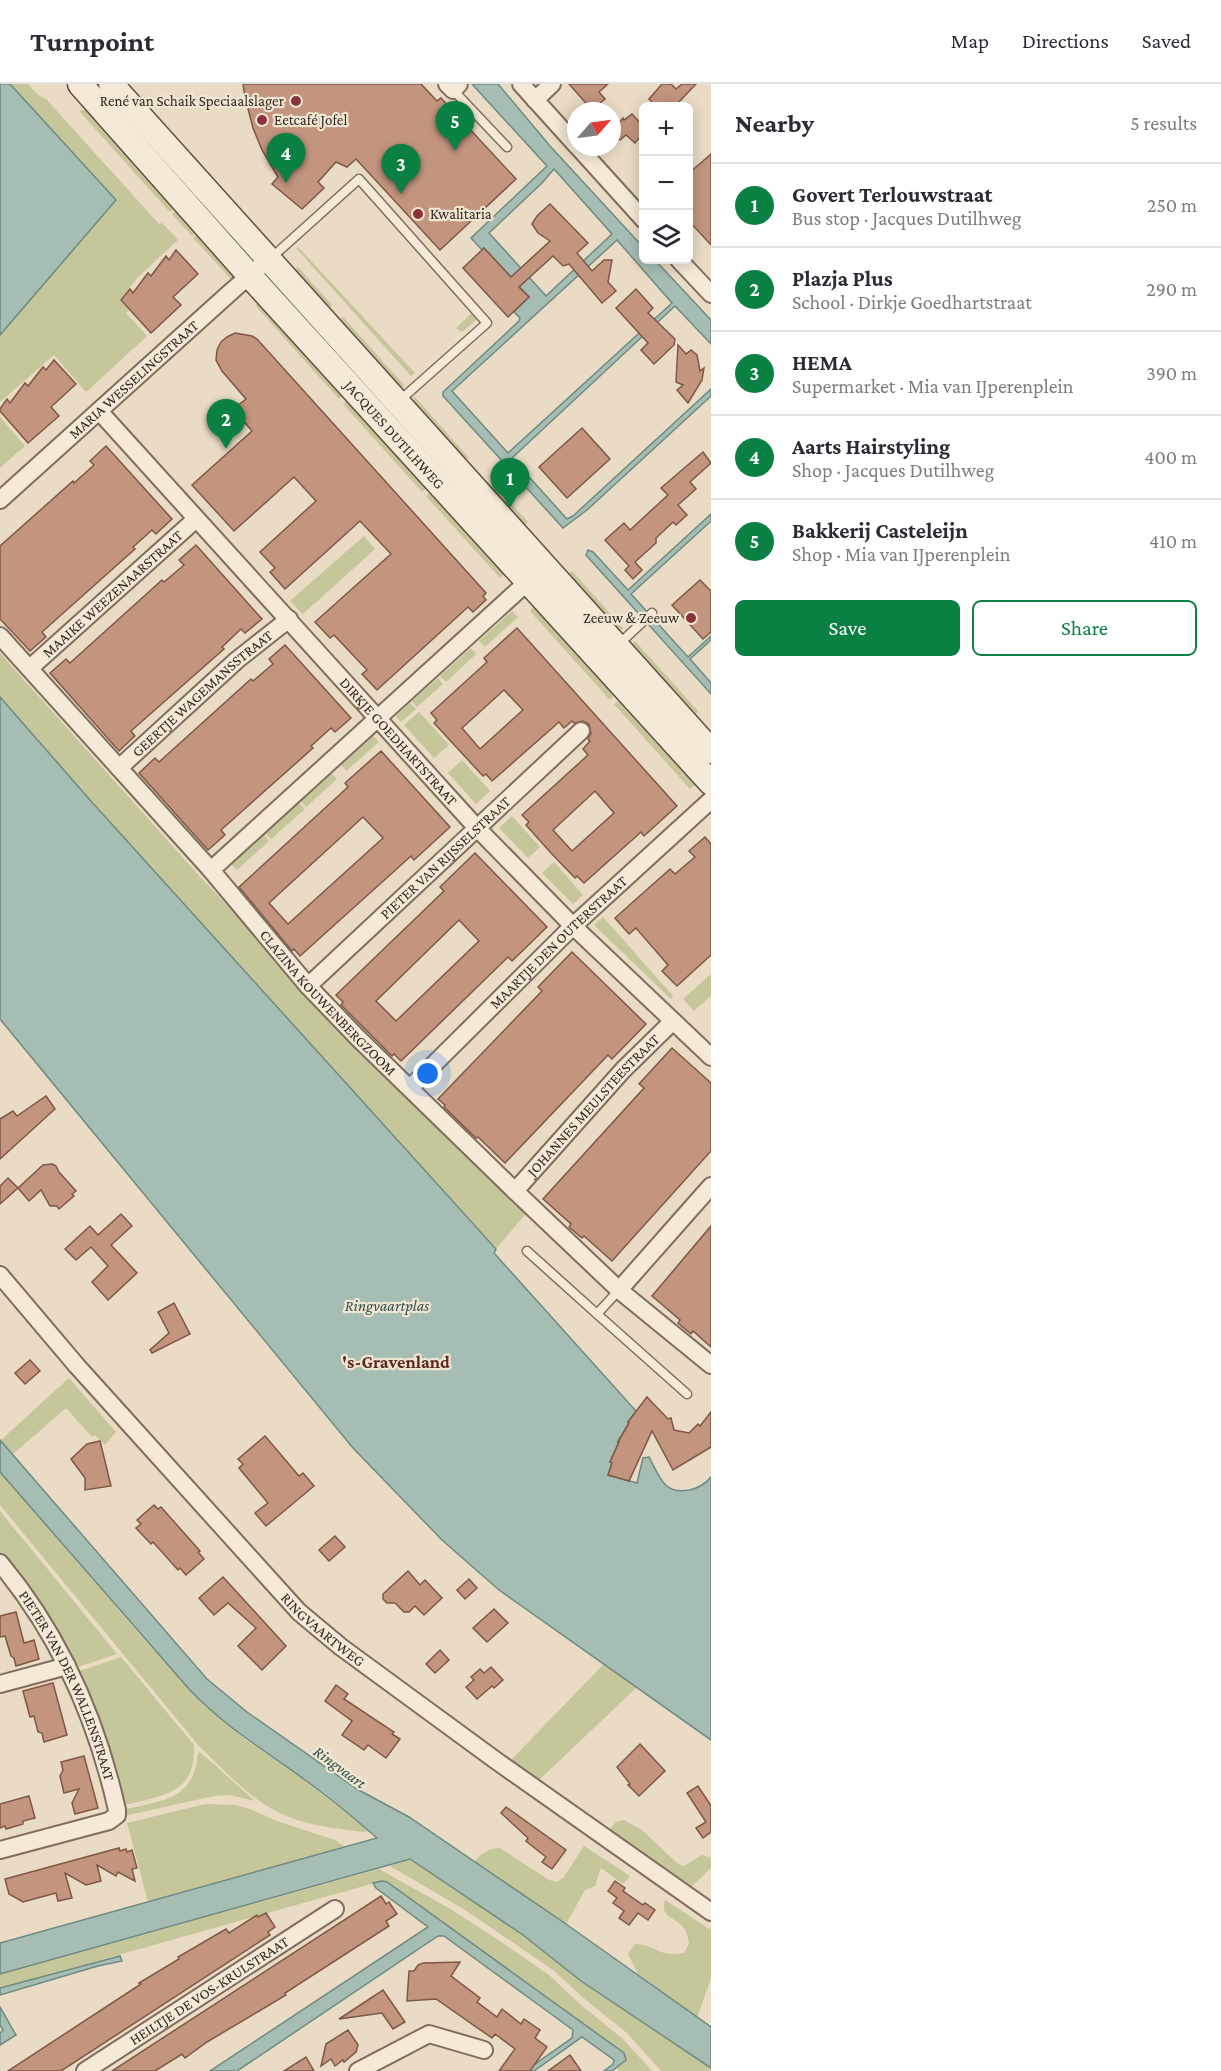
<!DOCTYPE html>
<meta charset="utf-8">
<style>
body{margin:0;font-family:"Crimson Pro",serif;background:#f2f2f3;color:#2b2b33}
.controls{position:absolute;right:18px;top:18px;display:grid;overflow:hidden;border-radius:9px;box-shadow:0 3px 15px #0003}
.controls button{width:54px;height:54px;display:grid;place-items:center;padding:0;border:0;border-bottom:2px solid #e1e1e2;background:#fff;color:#2b2b33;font:30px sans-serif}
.compass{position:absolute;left:567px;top:18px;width:54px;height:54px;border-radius:50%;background:#fff;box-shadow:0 3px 15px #0003;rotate:62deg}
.you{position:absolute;left:428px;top:990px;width:21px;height:21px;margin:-15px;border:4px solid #fff;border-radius:50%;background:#1a73e8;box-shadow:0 0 0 9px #1a73e833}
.badge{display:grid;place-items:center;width:39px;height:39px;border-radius:50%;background:#0b8043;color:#fff;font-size:20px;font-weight:700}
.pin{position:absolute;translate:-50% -50px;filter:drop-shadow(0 2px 3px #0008)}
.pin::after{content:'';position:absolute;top:32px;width:21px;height:18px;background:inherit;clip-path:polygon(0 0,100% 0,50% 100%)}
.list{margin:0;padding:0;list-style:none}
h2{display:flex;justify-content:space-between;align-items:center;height:78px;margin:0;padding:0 24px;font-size:26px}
h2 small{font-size:20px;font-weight:400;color:#7c7c81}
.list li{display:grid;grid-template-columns:39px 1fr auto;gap:18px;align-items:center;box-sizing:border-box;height:84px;padding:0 24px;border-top:2px solid #e1e1e2}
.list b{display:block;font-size:22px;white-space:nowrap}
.list p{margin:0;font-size:20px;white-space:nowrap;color:#7c7c81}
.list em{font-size:20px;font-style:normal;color:#7c7c81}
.actions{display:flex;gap:12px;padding:18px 24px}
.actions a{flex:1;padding:14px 0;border:2px solid #0b8043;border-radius:9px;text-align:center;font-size:21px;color:#0b8043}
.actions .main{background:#0b8043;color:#fff}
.icon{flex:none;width:33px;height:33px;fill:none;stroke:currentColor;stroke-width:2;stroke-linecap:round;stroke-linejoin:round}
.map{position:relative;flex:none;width:711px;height:1987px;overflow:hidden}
header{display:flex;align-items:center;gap:36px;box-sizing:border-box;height:84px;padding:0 30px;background:#fff;border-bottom:2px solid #e1e1e2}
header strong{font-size:28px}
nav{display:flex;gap:33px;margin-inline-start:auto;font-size:21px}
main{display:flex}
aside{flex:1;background:#fff}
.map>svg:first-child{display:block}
.green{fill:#c5c699}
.water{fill:#a6bdb4;stroke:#6e8a80;stroke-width:1.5;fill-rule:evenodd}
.building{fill:#c3957e;stroke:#7f5745;stroke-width:1.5;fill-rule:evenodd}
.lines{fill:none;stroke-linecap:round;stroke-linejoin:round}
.lane-casing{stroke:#826d5d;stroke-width:11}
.street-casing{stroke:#826d5d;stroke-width:20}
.secondary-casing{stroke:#644f40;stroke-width:27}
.lane{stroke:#f5e9d7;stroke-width:8}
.street{stroke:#f5e9d7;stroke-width:16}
.secondary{stroke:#f5e9d7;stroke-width:24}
.poi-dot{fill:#8b333b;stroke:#f1e6d3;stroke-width:2}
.labels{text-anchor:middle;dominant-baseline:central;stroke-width:4.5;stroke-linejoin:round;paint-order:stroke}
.poi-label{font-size:15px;fill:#34271f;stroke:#f1e6d3;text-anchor:end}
.street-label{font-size:15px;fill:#34271f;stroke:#f1e6d3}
.water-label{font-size:16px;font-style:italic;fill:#30524d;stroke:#f1e6d3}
.quarter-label{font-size:18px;font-weight:bold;fill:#5c2a23;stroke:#f1e6d3}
</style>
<header>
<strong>Turnpoint</strong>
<nav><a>Map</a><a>Directions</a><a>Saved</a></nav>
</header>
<main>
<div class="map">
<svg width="711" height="1987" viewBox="0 0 711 1987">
<rect width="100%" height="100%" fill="#e9dbc4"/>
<g class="green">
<polygon points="10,0 28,0 38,11 46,15 159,140 162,139 178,156 138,193 120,216 129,226 126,229 147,252 86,308 54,271 0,318 0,251 116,116"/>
<polygon points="86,25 176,124 170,128 79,27"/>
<polygon points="178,125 197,147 192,152 172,130"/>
<polygon points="199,149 236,192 232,196 193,154"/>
<polygon points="298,163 415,289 411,292 296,164"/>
<polygon points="298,183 332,221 329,224 290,190"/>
<polygon points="259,218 343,311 339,315 255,221"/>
<polygon points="472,229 476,235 475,237 462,248 456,244"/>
<polygon points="343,233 404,301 403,303 396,302 353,256 353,251 340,236"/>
<polygon points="414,313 415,313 470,375 458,372 414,319"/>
<polygon points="347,316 427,404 422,408 343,320"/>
<polygon points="0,333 25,362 0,384"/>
<polygon points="431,408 505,490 500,494 426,412"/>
<polygon points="500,408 528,438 525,441 509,423 506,424 495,412"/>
<polygon points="364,452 375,465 303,530 290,517"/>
<polygon points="572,487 624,545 616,546 604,534 605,530 569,490"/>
<polygon points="534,523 614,612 610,616 530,527"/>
<polygon points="512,527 518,533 485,563 479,557"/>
<polygon points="635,557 698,627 696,630 681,614 678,616 629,562"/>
<polygon points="471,564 476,570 446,598 440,592"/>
<polygon points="0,569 193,785 304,904 528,1127 496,1165 90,716 0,613"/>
<polygon points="438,594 443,600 417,623 412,617"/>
<polygon points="618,617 695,701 690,705 614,620"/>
<polygon points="410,619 416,625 401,638 396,632"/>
<polygon points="419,628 449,661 434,674 404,641"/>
<polygon points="373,652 379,658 346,687 341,681"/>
<polygon points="462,676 490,707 476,720 448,689"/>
<polygon points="332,690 337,695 306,723 301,717"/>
<polygon points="299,719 305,725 271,755 265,749"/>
<polygon points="512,732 540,763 528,774 499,744"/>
<polygon points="264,751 269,757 237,786 231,780"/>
<polygon points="554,778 583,811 573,820 542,789"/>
<polygon points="603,833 673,912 671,915 594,841"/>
<polygon points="711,890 711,912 694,927 683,915"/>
<polygon points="69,1294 116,1348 105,1361 95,1351 92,1353 66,1324 12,1371 1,1356"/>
<path d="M0,1388L141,1552L205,1622L246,1656L304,1696L369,1747L364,1748C333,1744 301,1741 274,1726C246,1711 222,1684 199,1662L0,1421Z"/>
<polygon points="0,1427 117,1570 75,1584 23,1497 0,1471"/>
<path d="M121,1573L194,1661C196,1712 161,1711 122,1722L77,1588Z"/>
<polygon points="604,1580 636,1604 538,1697 510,1677"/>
<path d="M200,1668L255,1717L230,1711L214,1712L124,1732L123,1726C161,1716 193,1718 198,1670Z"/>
<polygon points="205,1720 236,1721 252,1726 277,1737 335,1756 345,1763 148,1818 127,1739"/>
<polygon points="624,1736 642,1746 678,1780 684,1782 702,1771 711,1774 711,1784 692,1802 609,1746 616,1738"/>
<path d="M584,1762L630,1792L623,1800L601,1784L595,1802L585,1806L566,1840L473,1779C481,1770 488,1764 500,1764L549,1796L557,1798L564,1793Z"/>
<polygon points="410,1775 523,1851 581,1897 711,1984 711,1987 661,1987 627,1949 587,1917 553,1886 465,1826 390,1782"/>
<polygon points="379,1785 447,1823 497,1855 549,1891 581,1921 623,1955 652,1987 620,1987 616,1984 626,1976 624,1969 387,1798 382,1797 0,1904 0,1890"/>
<path d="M665,1816L711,1846V1894L697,1934L638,1890L628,1870L635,1860C656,1861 660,1874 684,1869L689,1860C688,1853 687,1847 682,1842C673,1832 660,1833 665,1816Z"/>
</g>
<g class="water">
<polygon points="0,0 10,0 116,116 0,251"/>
<path d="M472,0H498L550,62L643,163L644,176H655L711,236V260L675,222L512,374L567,435L573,432L711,305V312L587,426L563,444L443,312V308L519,237L520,234L514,228L529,213L484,164L482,166L471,154L547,82ZM554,85L612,150L546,212L489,149L542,99ZM617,156L672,219L508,369L452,307Z"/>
<polygon points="711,430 711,437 631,510 688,573 711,552 711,556 690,575 711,599 711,610 586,471 588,466 593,468 628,506"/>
<path d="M0,613L90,716L496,1165L494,1169L636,1327L628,1338L629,1339L618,1357L619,1358L610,1378L612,1379L608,1391L637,1399L643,1374L649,1373C660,1393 663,1411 690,1406C698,1404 706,1399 711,1393V1656L499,1506L442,1456L353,1364L0,935Z"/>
<path d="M0,1356L207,1595L247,1628L357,1705L409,1733L566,1840L711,1943V1984L581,1897L523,1851L410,1775L0,1890V1859L377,1754C354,1734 330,1714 305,1696C264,1666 225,1643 189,1605L0,1388Z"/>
<polygon points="382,1797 387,1798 624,1969 626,1976 612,1987 604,1987 613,1980 614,1976 582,1953 534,1987 525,1987 572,1954 573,1946 444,1852 438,1852 237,1987 210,1987 428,1843 376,1804 373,1799"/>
<polygon points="120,1872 122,1877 98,1882 0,1911 0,1904"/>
<polygon points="0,1923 16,1951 0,1961 0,1949 3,1946 0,1941"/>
</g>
<g class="building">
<polygon points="243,0 421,0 437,17 441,14 516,95 440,166 356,75 347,83 336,78 318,98 324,104 302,125 272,100 278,93 262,66 253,44 245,13"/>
<polygon points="569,0 608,0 599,8 605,15 592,26"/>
<polygon points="662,0 671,0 676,5 682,0 696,0 675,22 656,22 649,15"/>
<polygon points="632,30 644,43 644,49 635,59 626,51 620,56 612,47 623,34 624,36"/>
<polygon points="711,70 711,161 688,136 688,90"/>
<polygon points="550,120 588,159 577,169 592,187 604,176 612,176 608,198 616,207 602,219 569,180 563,182 553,172 519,203 529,213 508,233 463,184 484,164 511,193 550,157 538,149 532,140 537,132"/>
<polygon points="176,166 198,190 173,213 181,221 151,249 121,216 130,205 133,209 148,189 151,192 166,172 169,176"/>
<polygon points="636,205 653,224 648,229 675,255 674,261 654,280 641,266 648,259 616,224"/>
<polygon points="235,249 252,252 257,255 486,509 483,512 486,516 473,528 468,523 377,606 362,590 367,586 334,551 330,554 315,538 391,470 360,437 285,505 270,488 275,484 260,468 316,417 294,393 234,447 192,401 252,347 233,325 246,315 222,287 216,276 217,266 221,258 227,253"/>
<polygon points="678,261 686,270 691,266 697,271 700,287 704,284 702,296 688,319 677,306 683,301 676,298"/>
<polygon points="54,276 76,300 51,323 59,332 28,359 0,327 0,325 7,315 10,319 25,299 28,302 43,283 46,286"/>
<polygon points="582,344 610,375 567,414 539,383"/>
<polygon points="106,362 172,435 156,450 152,446 133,463 135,465 42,548 46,553 30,567 0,535 0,462 73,397 74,399 94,381 90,377"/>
<polygon points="703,368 711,379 690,398 696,405 678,421 687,431 676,441 673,438 656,454 656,459 635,478 642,486 633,495 625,486 629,482 605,456 624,439 630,446 668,411 661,404"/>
<polygon points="196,461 262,535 245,549 241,545 222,563 224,565 131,647 135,652 119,667 50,589 66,575 70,579 162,496 164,498 184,481 179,476"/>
<polygon points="700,496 711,507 711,548 703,555 672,521"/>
<path d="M517,544L677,722L644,752L641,748L584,799L577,792L575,794L551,769L526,741L529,738L522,731L588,671L583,665L590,657L588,655L591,649L589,640L583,637L574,639L572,637L564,644L559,638L492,697L486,690L483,692L434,639L437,636L431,629L487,578L484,574ZM504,606L523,626L480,665L462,644ZM595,707L614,729L572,767L553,746Z"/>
<polygon points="285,561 351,634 335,648 331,644 311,662 313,664 221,746 225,751 208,766 139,689 155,674 159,678 251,595 253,597 273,580 269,575"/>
<path d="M381,667L450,743L414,776L411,772L300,872L294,865L292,867L239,803L348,703L345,699ZM363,733L383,754L288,840L269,819Z"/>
<polygon points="705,753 711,760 711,871 677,902 662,887 668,881 636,844 629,850 615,834 670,785 675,790 695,773 689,767"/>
<path d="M475,769L547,843L512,877L508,873L401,977L394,970L392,972L341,921L343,918L336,911L444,807L440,803ZM459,836L479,857L396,937L376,917Z"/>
<polygon points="572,868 646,940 612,975 608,971 505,1079 478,1053 476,1054 444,1023 445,1021 438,1015 542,907 538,903"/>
<polygon points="672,964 711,999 711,1067 612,1177 584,1152 582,1154 569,1143 571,1140 543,1115 644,1004 639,1000"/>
<polygon points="46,1012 55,1025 0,1075 0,1035 13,1027 17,1032"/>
<polygon points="52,1080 56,1082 59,1088 76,1107 72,1110 74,1112 59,1125 57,1122 50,1122 41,1106 29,1117 18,1104 43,1081"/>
<polygon points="8,1094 18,1104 0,1120 0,1102"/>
<polygon points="121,1130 132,1142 111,1161 137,1189 108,1216 92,1198 108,1182 91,1163 76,1176 65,1165 90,1142 98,1151"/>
<polygon points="711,1142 711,1263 693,1247 691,1250 678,1239 680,1236 652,1212"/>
<polygon points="174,1219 190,1250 152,1269 150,1266 169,1249 158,1228"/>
<polygon points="30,1276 40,1287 25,1300 15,1289"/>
<polygon points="647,1313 668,1335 671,1334 674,1346 689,1349 698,1340 700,1342 711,1328 711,1363 673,1386 652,1347 629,1397 608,1391 612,1379 610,1378 619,1358 618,1358 629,1339 628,1338"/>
<polygon points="265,1352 299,1392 303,1389 314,1402 266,1442 255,1429 268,1419 239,1384 243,1380 238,1375"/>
<polygon points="100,1357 111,1402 85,1406 85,1394 71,1375 87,1360"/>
<polygon points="154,1421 158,1425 161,1423 200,1467 198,1468 204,1475 186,1491 180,1484 178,1486 153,1458 151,1460 136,1444 141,1440 137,1436"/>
<polygon points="335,1452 345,1463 329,1477 319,1466"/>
<polygon points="408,1487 420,1501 425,1496 442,1514 424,1531 415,1522 409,1528 404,1528 395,1519 387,1519 383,1515 383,1510"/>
<polygon points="223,1493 286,1562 262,1586 238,1562 256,1544 228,1519 214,1531 199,1514"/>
<polygon points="469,1495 477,1504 465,1515 457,1506"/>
<polygon points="494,1525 508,1539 487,1558 473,1544"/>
<polygon points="16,1528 24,1559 34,1556 39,1575 16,1582 14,1574 11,1572 5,1552 0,1553 0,1532"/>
<polygon points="440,1566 449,1576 435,1589 426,1580"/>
<polygon points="491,1583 503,1596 494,1604 492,1602 477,1615 466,1603 474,1596 471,1593 480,1585 484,1589"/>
<polygon points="53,1599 67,1651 44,1658 42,1649 38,1648 34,1632 30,1633 23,1607"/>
<polygon points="336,1601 348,1610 344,1615 394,1648 392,1650 400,1655 386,1674 368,1661 364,1666 342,1651 352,1637 325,1617"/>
<polygon points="640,1660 665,1687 639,1712 628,1701 630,1700 617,1683"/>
<polygon points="84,1672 98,1724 75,1730 72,1719 79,1705 64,1709 60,1692 63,1686 61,1678"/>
<polygon points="698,1702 711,1722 711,1748 703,1754 696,1744 706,1738 687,1709"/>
<polygon points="29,1712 35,1734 23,1737 23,1740 6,1745 5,1742 0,1744 0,1720"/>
<polygon points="506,1723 566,1766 552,1785 542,1778 546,1773 526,1757 528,1754 501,1729"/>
<polygon points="119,1764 120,1767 126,1765 127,1768 132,1766 137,1784 132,1785 135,1797 118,1788 116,1792 97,1781 101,1797 86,1801 65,1789 72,1814 58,1817 56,1809 23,1818 9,1810 5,1795"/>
<polygon points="615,1797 625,1804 623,1807 643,1821 645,1819 655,1826 648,1836 638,1829 629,1841 619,1834 624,1827 613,1819 617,1814 608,1807"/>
<polygon points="381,1812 386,1820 389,1818 397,1830 386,1837 389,1842 285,1909 286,1911 207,1958 185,1974 182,1970 155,1987 112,1987"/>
<polygon points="266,1829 275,1843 268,1848 270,1851 61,1987 8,1987 141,1900 139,1899 179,1875 178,1873 226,1845 229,1849 257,1831 258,1833"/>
<polygon points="460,1878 451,1892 480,1914 477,1918 497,1933 502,1925 521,1940 524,1935 540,1946 535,1954 547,1963 530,1987 499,1987 515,1965 495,1950 492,1954 436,1915 407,1917 409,1887 414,1887 418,1881 423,1879"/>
<polygon points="383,1906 405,1938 393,1945 382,1929 339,1935"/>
<polygon points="348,1946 358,1961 356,1968 344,1978 343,1976 335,1982 331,1975 321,1982 326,1960"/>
<polygon points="570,1971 581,1987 548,1987"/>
<polygon points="306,1973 314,1987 284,1987"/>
</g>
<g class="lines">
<defs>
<g id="lane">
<polyline points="453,6 507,63"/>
<polyline points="270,175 359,95 487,239 398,318"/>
<polyline points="618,561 652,529"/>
<polyline points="527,1167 597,1230"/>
<polyline points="619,1206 597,1230 687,1310"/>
</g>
<g id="street">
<polyline points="447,0 453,6 459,0"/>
<polyline points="521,0 576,61"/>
<polyline points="535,16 552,0"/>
<polyline points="578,63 644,136"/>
<polyline points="679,176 711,210"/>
<path id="s1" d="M99,327L476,743L573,842L711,973"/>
<path id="s2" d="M0,416L234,205L269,175"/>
<path id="s3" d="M0,552L211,786L308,902L358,954L515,1107L619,1206L711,1281"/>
<path id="s4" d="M30,584L196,435"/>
<path id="s5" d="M119,684L237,576L289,535"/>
<polyline points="211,786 534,492"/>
<path id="s6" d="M308,902L581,647"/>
<path id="s7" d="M410,1004L573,842L711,716"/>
<path id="s8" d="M515,1107L623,986L672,938"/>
<path id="s9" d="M0,1191L77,1282L299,1528L341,1563L498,1678L711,1828"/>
<polyline points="619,1206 711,1102"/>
<path id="s10" d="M0,1479C59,1550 97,1636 117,1726V1731L109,1737L0,1766"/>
<polyline points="0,1600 67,1582"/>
<path id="s11" d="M85,1987L335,1825"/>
<polyline points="358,1987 429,1950 484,1966"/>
</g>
<g id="secondary">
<path id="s12" d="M80,0L250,192L711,699"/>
<polyline points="111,0 711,667"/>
</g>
</defs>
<use href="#lane" class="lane-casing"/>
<use href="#street" class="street-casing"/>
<use href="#secondary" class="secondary-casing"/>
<use href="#lane" class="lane"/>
<use href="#street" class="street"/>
<use href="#secondary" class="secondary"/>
</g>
<g class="poi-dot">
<circle cx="296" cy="17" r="6"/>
<circle cx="262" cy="36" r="6"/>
<circle cx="418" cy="130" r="6"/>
<circle cx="691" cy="534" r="6"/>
</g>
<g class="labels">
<g class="poi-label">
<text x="284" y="17">René van Schaik Speciaalslager</text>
<text x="274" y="36" text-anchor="start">Eetcafé Jofel</text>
<text x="430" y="130" text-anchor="start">Kwalitaria</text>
<text x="679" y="534">Zeeuw &amp; Zeeuw</text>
</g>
<g class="street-label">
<text stroke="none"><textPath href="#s2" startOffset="180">MARIA WESSELINGSTRAAT</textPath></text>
<text stroke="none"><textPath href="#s12" startOffset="471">JACQUES DUTILHWEG</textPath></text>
<text stroke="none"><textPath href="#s4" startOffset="111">MAAIKE WEEZENAARSTRAAT</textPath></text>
<text stroke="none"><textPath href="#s5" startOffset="112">GEERTJE WAGEMANSSTRAAT</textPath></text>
<text stroke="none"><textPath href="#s1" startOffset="446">DIRKJE GOEDHARTSTRAAT</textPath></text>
<text stroke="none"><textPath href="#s6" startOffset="188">PIETER VAN RIJSSELSTRAAT</textPath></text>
<text stroke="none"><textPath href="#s7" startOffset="208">MAARTJE DEN OUTERSTRAAT</textPath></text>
<text stroke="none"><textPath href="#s3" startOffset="492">CLAZINA KOUWENBERGZOOM</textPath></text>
<text stroke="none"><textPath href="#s8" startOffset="116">JOHANNES MEULSTEESTRAAT</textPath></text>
<text stroke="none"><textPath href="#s9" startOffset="480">RINGVAARTWEG</textPath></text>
<text stroke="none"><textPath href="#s10" startOffset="141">PIETER VAN DER WALLENSTRAAT</textPath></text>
<text stroke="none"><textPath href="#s11" startOffset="148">HEILTJE DE VOS-KRULSTRAAT</textPath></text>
</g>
<g class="water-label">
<text x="387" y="1221">Ringvaartplas</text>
<text transform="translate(340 1683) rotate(36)">Ringvaart</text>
</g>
<g class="quarter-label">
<text x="396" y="1278">'s-Gravenland</text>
</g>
</g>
</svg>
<div class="controls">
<button>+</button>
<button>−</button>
<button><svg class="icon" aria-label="layers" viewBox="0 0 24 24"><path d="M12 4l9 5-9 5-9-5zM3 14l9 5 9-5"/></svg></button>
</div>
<svg class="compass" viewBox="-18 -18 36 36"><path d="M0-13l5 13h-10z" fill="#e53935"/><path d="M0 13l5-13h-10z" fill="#7c7c81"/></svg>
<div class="you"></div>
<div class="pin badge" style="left:510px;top:424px">1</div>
<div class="pin badge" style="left:226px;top:365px">2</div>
<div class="pin badge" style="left:401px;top:110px">3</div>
<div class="pin badge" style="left:286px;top:99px">4</div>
<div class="pin badge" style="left:455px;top:67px">5</div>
</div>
<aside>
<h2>Nearby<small>5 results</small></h2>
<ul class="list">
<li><span class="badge">1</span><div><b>Govert Terlouwstraat</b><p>Bus stop · Jacques Dutilhweg</p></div><em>250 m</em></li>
<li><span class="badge">2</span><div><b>Plazja Plus</b><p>School · Dirkje Goedhartstraat</p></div><em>290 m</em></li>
<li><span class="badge">3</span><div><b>HEMA</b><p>Supermarket · Mia van IJperenplein</p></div><em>390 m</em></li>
<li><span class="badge">4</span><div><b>Aarts Hairstyling</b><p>Shop · Jacques Dutilhweg</p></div><em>400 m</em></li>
<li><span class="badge">5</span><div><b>Bakkerij Casteleijn</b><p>Shop · Mia van IJperenplein</p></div><em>410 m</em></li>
</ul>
<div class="actions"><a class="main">Save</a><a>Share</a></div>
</aside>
</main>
